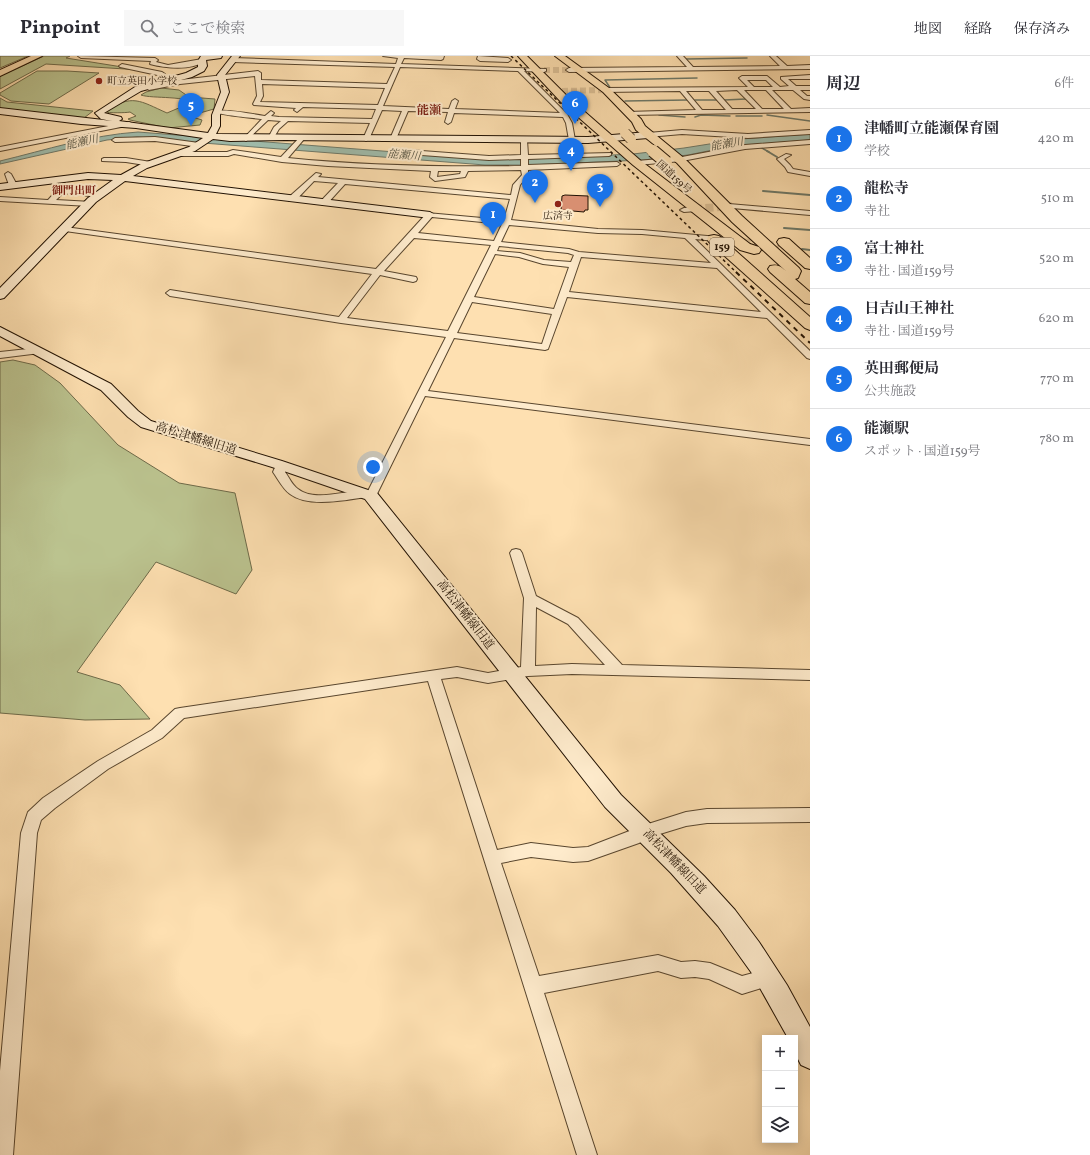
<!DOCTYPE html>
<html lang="ja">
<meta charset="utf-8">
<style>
body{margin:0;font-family:Vollkorn,"Noto Serif JP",serif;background:#f7f7f7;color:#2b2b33}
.controls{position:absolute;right:12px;bottom:12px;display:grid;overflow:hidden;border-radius:0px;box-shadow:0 2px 10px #0003}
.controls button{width:36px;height:36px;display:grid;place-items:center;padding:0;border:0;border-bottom:1px solid #e1e1e2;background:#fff;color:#2b2b33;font:20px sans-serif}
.you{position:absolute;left:373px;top:411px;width:14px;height:14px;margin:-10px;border:3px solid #fff;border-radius:50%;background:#1a73e8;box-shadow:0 0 0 6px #1a73e833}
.badge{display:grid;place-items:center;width:26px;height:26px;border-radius:50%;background:#1a73e8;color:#fff;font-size:13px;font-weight:700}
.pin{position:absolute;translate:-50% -33px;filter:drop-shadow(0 1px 2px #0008)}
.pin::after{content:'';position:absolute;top:21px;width:14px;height:12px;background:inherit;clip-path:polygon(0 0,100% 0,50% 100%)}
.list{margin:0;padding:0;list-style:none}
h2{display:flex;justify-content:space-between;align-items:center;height:52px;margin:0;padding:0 16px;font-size:17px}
h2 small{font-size:13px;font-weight:400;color:#7c7c81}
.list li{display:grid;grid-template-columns:26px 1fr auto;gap:12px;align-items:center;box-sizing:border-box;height:60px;padding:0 16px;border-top:1px solid #e1e1e2}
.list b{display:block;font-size:15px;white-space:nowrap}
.list p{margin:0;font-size:13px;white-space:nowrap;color:#7c7c81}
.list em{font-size:13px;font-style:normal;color:#7c7c81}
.icon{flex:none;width:22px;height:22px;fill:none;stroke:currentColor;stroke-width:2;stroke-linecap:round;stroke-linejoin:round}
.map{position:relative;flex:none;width:810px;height:1099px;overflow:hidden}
header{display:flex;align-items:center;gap:24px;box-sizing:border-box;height:56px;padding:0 20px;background:#fff;border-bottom:1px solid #e1e1e2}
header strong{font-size:19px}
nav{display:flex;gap:22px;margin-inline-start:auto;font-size:14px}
.search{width:280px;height:36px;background:#f7f7f7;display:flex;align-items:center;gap:10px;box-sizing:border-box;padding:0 14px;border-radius:0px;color:#7c7c81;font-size:15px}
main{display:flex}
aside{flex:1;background:#fff}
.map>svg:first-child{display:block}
.green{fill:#bbc38f;stroke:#6e6a49}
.water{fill:#a0bdad;stroke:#6e7969}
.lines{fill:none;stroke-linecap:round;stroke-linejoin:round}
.stream-far1{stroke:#6e7969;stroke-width:1.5}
.stream{stroke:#6e7969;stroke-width:2}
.building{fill:#d88f71;stroke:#221203}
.street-tunnel-far1{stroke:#ddc197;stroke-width:6;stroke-dasharray:6 3;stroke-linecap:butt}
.street-tunnel{stroke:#ddc197;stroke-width:8;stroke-dasharray:8 3.5;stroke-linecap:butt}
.street-casing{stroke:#59462e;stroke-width:2}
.secondary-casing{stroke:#221203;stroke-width:2}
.primary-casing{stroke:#221203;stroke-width:2}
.highway-casing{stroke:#221203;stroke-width:2}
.street{fill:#feebcc;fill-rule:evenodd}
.secondary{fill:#feebcc;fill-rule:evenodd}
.primary{fill:#fee0b1;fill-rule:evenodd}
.highway{fill:#fee0b1;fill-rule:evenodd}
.rail-far1{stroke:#221203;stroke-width:1.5;stroke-dasharray:3 3;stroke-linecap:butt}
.rail{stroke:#221203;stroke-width:2;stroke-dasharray:5 5;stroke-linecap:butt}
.highway-bridge-far1-casing{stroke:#221203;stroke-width:11;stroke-linecap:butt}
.highway-bridge-casing{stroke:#221203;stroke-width:14;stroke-linecap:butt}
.highway-bridge-far1{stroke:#fee0b1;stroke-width:10}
.highway-bridge{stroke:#fee0b1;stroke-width:12}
.poi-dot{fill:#8f2418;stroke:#feebcc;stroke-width:1.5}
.labels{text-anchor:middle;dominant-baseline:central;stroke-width:4;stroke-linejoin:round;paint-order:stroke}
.far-poi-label{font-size:10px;fill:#221203;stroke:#feebcc;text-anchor:start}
.far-street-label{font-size:10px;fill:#221203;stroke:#feebcc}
.far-water-label{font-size:11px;font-style:italic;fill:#4e4e3e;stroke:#feebcc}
.far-neighbourhood-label{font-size:11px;font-weight:bold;fill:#7a1f14;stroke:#feebcc}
.shield{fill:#feebcc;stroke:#64533f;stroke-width:1}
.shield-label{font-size:11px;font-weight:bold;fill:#221203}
.far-quarter-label{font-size:12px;font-weight:bold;fill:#7a1f14;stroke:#feebcc}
.street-label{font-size:12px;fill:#221203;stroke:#feebcc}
</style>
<header>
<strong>Pinpoint</strong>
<div class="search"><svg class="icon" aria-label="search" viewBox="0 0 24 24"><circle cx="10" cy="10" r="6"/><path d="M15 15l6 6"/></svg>ここで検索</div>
<nav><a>地図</a><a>経路</a><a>保存済み</a></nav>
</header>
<main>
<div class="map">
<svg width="810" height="1099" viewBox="0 0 810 1099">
<rect width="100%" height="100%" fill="#fee0b1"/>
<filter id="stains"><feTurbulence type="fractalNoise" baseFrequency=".005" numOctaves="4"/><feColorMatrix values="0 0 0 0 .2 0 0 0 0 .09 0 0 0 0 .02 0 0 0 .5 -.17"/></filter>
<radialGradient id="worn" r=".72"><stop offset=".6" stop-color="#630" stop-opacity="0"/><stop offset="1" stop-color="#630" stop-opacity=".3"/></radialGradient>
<g class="green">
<polygon points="0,0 28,0 0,12"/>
<polygon points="44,0 70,0 66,2 141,14 46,8 0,33 0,20"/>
<polygon points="37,15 67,15 99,17 49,48 11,45 0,39 0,37"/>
<path d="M161,32L179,34L189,41L215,43L214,53L189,60L202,64L200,69L168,72L130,64L128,63L136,60L130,56C126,57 108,57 105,56C132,37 140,45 167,57L181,51L195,49C189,39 152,43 141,39L146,36Z"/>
<polygon points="0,42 7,46 93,55 84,62 0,53"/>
<polygon points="13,304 35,309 60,327 118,389 179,427 235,437 252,514 236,538 156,506 77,616 120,629 150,663 85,664 0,657 0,306"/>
</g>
<path class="water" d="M138,76L485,103H529L633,98L684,92L741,83L810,78V84L733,90L688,99L643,104L528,109H485L203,87L137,81L107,84L0,108V105C46,94 91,79 138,76Z"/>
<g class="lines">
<g class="stream-far1">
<polyline points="686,3 747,2"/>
<polyline points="611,33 605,24 697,22"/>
<polyline points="695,44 716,44"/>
<polyline points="724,44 746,43"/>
<polyline points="625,45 687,44"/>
<polyline points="659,59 685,61"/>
<polyline points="767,59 810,65"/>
<polyline points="736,60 762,60"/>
<polyline points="695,61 701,59 730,60"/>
<polyline points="760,91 769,96"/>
</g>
<g class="stream">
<polyline points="767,95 777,101"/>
<polyline points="763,135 810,139"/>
<polyline points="784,172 810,174"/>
<polyline points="802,193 810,194"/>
</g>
</g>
<polygon class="building" points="565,139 588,140 588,154 585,154 584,156 561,154 562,140"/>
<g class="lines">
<g class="street-tunnel-far1">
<polyline points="544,14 569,14"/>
<polyline points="562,35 604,34"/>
</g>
<g class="street-tunnel">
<polyline points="694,153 732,150"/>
<polyline points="731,185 779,190"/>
</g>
<defs>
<g id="street">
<path d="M78,0L155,2L158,4L156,6L168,9L202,3L205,5C191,15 165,12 150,8L151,5L81,2Z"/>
<path d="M383,0H444L443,3L441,4L404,2L401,8L546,13V15L544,16L524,15L567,58L572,67L575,84L572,86L569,84L566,67L563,61L454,57L451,66L448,68L445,66L448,56L408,55L396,83L393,85L390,83L402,55L382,54L369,83L366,85L363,83L370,67L288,65L279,73L273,83L271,84L268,82L274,71L281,65L268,64L246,85L243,83L244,82L262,63C254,62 219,59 215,56L216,55C229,53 251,58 265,60L271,55L274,57L271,60L279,61L372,63L376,53L303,51L297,56L294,54L296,52L254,49L253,48L257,40L255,20L180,28L149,34L146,32L180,24L258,15L261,17V24L387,28L395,11L233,6L230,4L233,2L396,8L398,2ZM400,11L518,15L560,57L455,53L458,45L455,43L452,45L449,53L383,50ZM262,28L385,32L378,49L260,46L263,40Z"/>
<polygon points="478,0 508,2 511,4 508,6 480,5 477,3"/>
<polygon points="677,0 683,0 693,11 780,10 770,0 776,0 787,10 810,9 810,13 569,16 566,14 569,12 687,11"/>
<polygon points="122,8 162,16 165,18 162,20 120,11 119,10"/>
<path d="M810,19V23H788L796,30H810V34H800L807,40H810V44L804,43L793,34H772L791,53L810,52V56L629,59L627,58V56L696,54L680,35L604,36L601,34L604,32L748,31L739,22L742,20H767L780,31L789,30L781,23V21ZM747,24H766L773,31H754ZM737,34L756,53H732L716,35ZM744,34H766L784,53H762ZM686,35H709L726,54H702Z"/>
<polygon points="129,66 131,67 131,69 0,95 0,91"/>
<polygon points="682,74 748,78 810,74 810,78 748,82 682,78 648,81 645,79 648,77"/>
<path d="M302,80L305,82L288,102C366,110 443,111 521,110V103L489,104L395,97L392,95L395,93L489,100L521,99V84L524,82L527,84L528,99L611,97V99L609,100L528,103V109L617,106L620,108L617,110L528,114V119L520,129L511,164L598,173L642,174L729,182L730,184L726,186L695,183L810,295V303L807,302L767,262L567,241L548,293L545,294L454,282L428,335L810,383V389L425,340L375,442L371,443L366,441C345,444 308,452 290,438C283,433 278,423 273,416L277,407H285L287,409L285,416C289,421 292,429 298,433C316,447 347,433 368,435L446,281L341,267L170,240L166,237L170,234L339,261L372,218L65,175L61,173L65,171L376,213L427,157L504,164L510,143L345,128L326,149H323L319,147L338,127L314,125L295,145H289V141L316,117L321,118L318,121L511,139L513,129L522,119L521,114L468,115L465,121L435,125L430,121L431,115L328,110L282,106L234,98L228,100H176L173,98L176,96H227L233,94L281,101L300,81ZM438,115H461L460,118L437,121ZM432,161L502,168L494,185L418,177ZM509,169L598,177L642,178L685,182L711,207L579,196L569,193L501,186ZM414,182L491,189L448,275L347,262L380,219L413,226L416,225L417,223L416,221L384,215ZM499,190L568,197L574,199L571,206L544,204L520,197L497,195ZM495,198L519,201L543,208L569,211L554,253L474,241ZM581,201L717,212L761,256L569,236ZM472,246L552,258L542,288L457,277Z"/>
<polygon points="155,81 199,87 202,89 199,91 155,85 115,86 112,84 115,82"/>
<polygon points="810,84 810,88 745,93 682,105 637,109 634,107 637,105 682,101 745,89"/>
<polygon points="786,98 791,99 784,103 790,109 793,113 810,116 810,120 788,116 785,111 777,103"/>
<polygon points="104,102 126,102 151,106 154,108 151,110 126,106 102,105 102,103"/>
<polygon points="8,116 11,118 17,129 16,131 13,131 9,129 5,118"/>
<polygon points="58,133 99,137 103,139 99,141 63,137 56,144 92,146 92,150 89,150 0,145 0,141 48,144"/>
<polygon points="729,148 810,155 810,159 732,152 728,150"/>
<polygon points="694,151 697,151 697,155 684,156 680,154 684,152"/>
<polygon points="37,292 42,295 40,297 0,302 0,296"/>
<path d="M516,493L520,494L522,497L536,540L578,562L622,609L810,614V624L572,618L528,620L488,627L457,621L441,623L497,794L531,787L573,792L588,791L645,769L686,756L707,753L810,752V766L707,767L686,770L650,781L639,787L588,805L573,806L531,801L501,807L539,920L658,899L681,906L695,905L710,907L742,920L768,913L774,916L777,922L774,928L742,938L709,923L695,921L681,922L658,915L544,937L597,1099H577L428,625L184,662L162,682L108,713L55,752L41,764L37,777L13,1099H0V1015L21,777L28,756L43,742L98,705L152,674L175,653L180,652L457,611L488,617L521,611L524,542L510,497L512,494ZM536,551L568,568L605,609L572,608L535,610Z"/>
</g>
<g id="secondary">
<polygon points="201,0 222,0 221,2 206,4 207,10 204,15 192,21 141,35 104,57 121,61 122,63 119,65 208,77 212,70 212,59 221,36 217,19 232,0 240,0 225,19 229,36 220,59 220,70 216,78 588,81 648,76 652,79 648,82 588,87 285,84 230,85 213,83 195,95 147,112 133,120 430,156 435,159 430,162 125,125 96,146 4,242 0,243 0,232 88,142 113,124 88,123 0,134 0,128 88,117 121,119 141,108 189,91 203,82 136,72 81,68 0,58 0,52 112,65 101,63 95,57 135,31 186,17 198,11 198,5"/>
<polygon points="0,271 111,328 138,355 151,365 282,405 377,437 621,739 704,820 735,854 759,886 787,929 810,971 810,1013 801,1009 795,997 795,982 788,982 751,916 718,870 671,817 605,751 365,443 272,411 141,371 128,361 101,334 0,280"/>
</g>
<polygon id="primary" points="31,0 42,0 0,20 0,14"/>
<g id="highway">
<polygon points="518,0 527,0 569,42 641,105 750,188 759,191 761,194 759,197 754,198 740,194 633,109 561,46"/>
<path d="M555,0H565L609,32L641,63L645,70L685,103L742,160L799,212L801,215L798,222L795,223L810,236V248L805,247L770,216L768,213L770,210C778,208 781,211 787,216L732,166L677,107L636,74L632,66L603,36Z"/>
<polygon points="714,179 719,180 810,261 810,274 805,272 709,186 707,183 709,180"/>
<polygon points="784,182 789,183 810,202 810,213 805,212 779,189 777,186 779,183"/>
</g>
</defs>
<use href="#street" class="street-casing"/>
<use href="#secondary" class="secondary-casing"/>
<use href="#primary" class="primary-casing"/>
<use href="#highway" class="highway-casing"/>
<use href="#street" class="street"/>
<use href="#secondary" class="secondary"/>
<use href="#primary" class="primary"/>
<use href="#highway" class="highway"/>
<polyline class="rail-far1" points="511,0 737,217"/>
<polyline class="rail" points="736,216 810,287"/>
<defs>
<g id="highway-bridge-far1">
<polyline points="625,77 631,83"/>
<polyline points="650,93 654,96"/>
</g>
<polyline id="highway-bridge" points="653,95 666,106"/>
</defs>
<use href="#highway-bridge-far1" class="highway-bridge-far1-casing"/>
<use href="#highway-bridge" class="highway-bridge-casing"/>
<use href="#highway-bridge-far1" class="highway-bridge-far1"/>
<use href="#highway-bridge" class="highway-bridge"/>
</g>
<g class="poi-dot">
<circle cx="99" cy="25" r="4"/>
<circle cx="558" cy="148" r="4"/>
</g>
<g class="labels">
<g class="far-poi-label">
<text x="107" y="25">町立英田小学校</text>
<text x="558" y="160" text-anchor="middle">広済寺</text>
</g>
<g class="far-street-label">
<text transform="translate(674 121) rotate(42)">国道159号</text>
</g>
<g class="far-water-label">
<text transform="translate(82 87) rotate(-12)">能瀬川</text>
<text transform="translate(727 89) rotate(-9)">能瀬川</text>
<text transform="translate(404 100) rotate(5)">能瀬川</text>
</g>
<g class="far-neighbourhood-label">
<text x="74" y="135">御門出町</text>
</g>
<rect class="shield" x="710" y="182" width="24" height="18" rx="3"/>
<g class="shield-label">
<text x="722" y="191">159</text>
</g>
<g class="far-quarter-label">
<text x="429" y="55">能瀬</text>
</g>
<g class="street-label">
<text transform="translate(196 383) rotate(17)">高松津幡線旧道</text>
<text transform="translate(465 559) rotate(52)">高松津幡線旧道</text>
<text transform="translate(674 806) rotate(46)">高松津幡線旧道</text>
</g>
</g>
<rect width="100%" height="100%" filter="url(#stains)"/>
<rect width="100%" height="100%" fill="url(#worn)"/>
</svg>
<div class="controls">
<button>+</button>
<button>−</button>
<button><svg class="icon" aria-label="layers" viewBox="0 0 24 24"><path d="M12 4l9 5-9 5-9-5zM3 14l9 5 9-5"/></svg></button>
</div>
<div class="you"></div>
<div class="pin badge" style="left:493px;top:179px">1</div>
<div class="pin badge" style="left:535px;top:147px">2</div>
<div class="pin badge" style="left:600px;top:151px">3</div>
<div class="pin badge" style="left:571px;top:115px">4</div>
<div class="pin badge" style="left:191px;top:70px">5</div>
<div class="pin badge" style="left:575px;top:68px">6</div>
</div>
<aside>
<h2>周辺<small>6件</small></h2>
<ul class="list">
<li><span class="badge">1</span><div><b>津幡町立能瀬保育園</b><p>学校</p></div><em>420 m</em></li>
<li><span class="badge">2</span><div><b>龍松寺</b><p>寺社</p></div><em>510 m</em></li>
<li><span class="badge">3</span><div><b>富士神社</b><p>寺社 · 国道159号</p></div><em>520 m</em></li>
<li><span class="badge">4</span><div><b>日吉山王神社</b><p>寺社 · 国道159号</p></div><em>620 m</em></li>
<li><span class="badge">5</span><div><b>英田郵便局</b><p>公共施設</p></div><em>770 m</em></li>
<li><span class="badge">6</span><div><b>能瀬駅</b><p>スポット · 国道159号</p></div><em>780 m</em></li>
</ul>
</aside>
</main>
